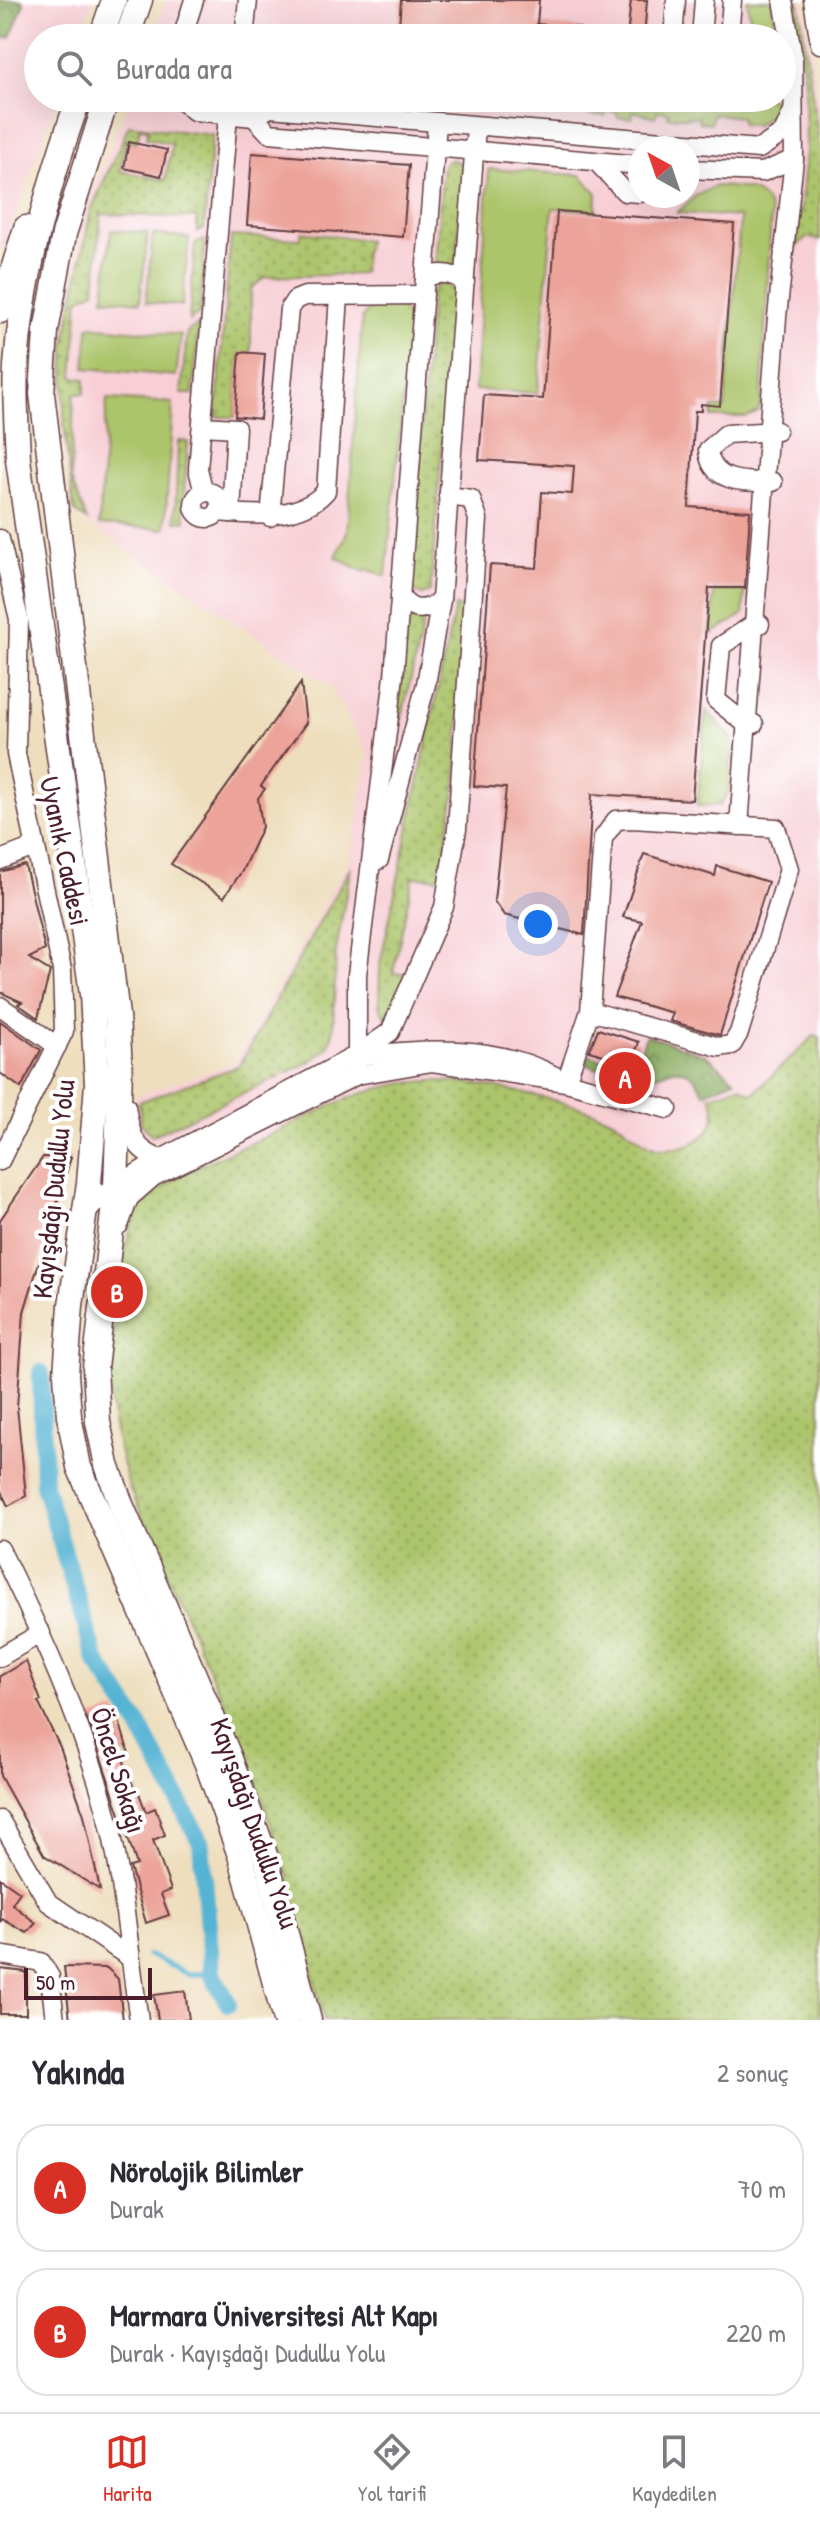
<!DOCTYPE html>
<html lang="tr">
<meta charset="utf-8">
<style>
body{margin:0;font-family:"Patrick Hand",sans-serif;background:#f7f7f7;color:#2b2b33}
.compass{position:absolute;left:628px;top:136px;width:72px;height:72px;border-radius:50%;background:#fff;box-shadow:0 8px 32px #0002;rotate:320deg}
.scale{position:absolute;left:24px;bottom:20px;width:128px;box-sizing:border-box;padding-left:8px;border:4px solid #4a1f2b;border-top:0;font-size:22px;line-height:28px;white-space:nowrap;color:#4a1f2b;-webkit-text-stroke:6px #fff;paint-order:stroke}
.you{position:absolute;left:538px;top:924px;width:28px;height:28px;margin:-20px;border:6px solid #fff;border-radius:50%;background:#1a73e8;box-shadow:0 0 0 12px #1a73e833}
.badge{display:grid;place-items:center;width:52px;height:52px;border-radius:50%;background:#d93025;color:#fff;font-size:26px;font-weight:700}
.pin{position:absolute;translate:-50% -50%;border:4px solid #fff;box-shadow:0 2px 8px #0006}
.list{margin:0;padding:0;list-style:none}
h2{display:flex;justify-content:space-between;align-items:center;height:104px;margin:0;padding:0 32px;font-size:34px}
h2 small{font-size:26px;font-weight:400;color:#7c7c81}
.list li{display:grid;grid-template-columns:52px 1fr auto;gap:24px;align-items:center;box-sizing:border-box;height:128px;margin:0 16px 16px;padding:0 16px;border:2px solid #e1e1e2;border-radius:32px}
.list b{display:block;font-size:30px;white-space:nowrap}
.list p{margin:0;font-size:26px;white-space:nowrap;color:#7c7c81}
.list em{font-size:26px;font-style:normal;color:#7c7c81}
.icon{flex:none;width:44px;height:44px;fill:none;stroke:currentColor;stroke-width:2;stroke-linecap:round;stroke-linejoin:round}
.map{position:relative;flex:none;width:820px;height:2020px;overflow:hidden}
.search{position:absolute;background:#fff;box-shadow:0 8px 32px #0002;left:24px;right:24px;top:24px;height:88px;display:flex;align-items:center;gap:20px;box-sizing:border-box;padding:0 28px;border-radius:44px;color:#7c7c81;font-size:30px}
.sheet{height:392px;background:#fff}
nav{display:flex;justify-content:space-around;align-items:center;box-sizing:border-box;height:112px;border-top:2px solid #e1e1e2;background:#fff;font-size:22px;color:#7c7c81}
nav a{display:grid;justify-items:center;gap:4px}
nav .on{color:#d93025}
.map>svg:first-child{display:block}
.built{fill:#f7cfd5;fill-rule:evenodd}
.grass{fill:url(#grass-dots);stroke:#7b724a;stroke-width:2;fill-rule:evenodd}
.forest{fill:url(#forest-crowns);stroke:#6a6444;stroke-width:2}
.garden{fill:#acc46a;stroke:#7b724a;stroke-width:2}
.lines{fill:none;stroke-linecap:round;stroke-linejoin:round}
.stream{stroke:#54b3d3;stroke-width:5}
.canal{stroke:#54b3d3;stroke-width:18}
.building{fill:#eca399}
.minor-casing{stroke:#633c41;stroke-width:21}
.major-casing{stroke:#633c41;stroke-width:27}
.minor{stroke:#fff;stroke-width:18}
.major{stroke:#fff;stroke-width:24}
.labels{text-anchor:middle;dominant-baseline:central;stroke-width:8;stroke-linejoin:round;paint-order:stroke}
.street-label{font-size:28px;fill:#4a1f2b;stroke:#fff}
</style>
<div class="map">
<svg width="820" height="2020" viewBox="0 0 820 2020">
<defs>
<pattern id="grass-dots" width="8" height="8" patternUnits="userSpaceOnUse" patternTransform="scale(2)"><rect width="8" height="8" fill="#acc46a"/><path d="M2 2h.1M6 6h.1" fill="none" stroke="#8e9f57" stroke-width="1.8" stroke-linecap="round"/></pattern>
<pattern id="forest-crowns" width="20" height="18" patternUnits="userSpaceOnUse" patternTransform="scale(2)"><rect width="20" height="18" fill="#89aa5e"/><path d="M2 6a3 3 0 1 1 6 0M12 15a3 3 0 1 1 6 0" fill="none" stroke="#728a4e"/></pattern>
</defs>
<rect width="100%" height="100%" fill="#fff"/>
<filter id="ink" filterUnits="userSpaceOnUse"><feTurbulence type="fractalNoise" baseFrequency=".0125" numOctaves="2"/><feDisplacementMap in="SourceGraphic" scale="16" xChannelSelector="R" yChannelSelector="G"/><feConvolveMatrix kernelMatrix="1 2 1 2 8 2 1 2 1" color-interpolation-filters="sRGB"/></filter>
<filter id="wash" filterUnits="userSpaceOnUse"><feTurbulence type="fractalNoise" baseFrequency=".006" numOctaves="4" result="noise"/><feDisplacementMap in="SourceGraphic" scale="32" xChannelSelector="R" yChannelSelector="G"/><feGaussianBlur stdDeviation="1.8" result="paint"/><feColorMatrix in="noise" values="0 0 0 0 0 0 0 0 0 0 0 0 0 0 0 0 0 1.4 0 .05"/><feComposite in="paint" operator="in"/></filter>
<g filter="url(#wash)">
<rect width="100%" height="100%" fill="#eedebe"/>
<g class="built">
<polygon points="0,0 93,0 79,38 38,38 38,98 58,98 4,247 0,249"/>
<path d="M166,0H803L820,114V1038L813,1036L752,1094L710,1097L716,1116L711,1130L700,1140L666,1149L652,1146L610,1118L474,1083L361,1091L223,1157L208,1117L159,1141H148L136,1127V1096L235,1063L351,857L368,753L330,686L72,512L61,421L62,342L85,209L131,98H782V38H153ZM640,148H688V196H640Z"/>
</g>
<g class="grass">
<polygon points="792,0 798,0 800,10 820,149 820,240 807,237 797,246 806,152 805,80"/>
<path d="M129,125L212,135L204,229L197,232V218L101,214L95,291L79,299L73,377L85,379V393L74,394L71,479L87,520L74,511L64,422L65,342L91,210ZM140,128L148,129L146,138L172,144L165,180L120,171L126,140L137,142Z"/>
<polygon points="452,159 464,165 456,266 435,264 443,164"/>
<polygon points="301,232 367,240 362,274 265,277 251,289 251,353 240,353 235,417 216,417 231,236 301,239"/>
<polygon points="205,240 200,313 189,321 195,243"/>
<polygon points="445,283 454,292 431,586 430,592 422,595 414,592 410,583 431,293 437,285"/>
<polygon points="199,324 193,394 181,394 187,332"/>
<polygon points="178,441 188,442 183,507 186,521 175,521"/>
<polygon points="455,607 465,608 456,785 441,878 413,877 393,973 408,974 388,1021 379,1006 380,964"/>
<polygon points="408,619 424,621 393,756"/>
<polygon points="351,866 336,951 333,1032 328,1048 308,1063 152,1136 141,1123 139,1102 239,1066"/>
<path d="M814,1036L820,1038V2020H324L287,1872L250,1763L130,1489C121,1460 113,1432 111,1401C108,1364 119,1233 142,1206C171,1173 234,1151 274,1133C325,1108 368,1084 426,1081C468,1078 570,1101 609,1118C628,1126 645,1150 667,1149C696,1147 726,1128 710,1096L740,1086L752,1094Z"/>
</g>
<g class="forest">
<polygon points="0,0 21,0 24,3 11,37 0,38"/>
<path d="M646,1035L706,1055L735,1080L704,1093C683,1055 674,1074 642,1078C624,1080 603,1071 587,1065L588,1055L635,1069Z"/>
</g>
<g class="garden">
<polygon points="747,0 771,0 778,37 760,38 753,33"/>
<polygon points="489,98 763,98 774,99 771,114 756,125 741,124 741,117 713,114 711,123 699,122 699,117 668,117 669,112 657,111 655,117 633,111 632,118 617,117 617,112 606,111 605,116 590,115 590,110 560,111 560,106 549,105 548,112 533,111 533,106 522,105 522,110 489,106"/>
<polygon points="489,169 581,175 597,193 596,211 553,208 538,393 475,390"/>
<path d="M716,186C739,187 765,187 771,214L761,404L758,412L748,417H712L713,408H725L740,217L677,213L695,196Z"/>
<polygon points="111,230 148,233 140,302 104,298"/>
<polygon points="153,234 189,238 182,306 146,302"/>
<polygon points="395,300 410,321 386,576 366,569 364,572 336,557 347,532 362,318 373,304"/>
<polygon points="89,326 181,335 176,376 85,368"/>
<polygon points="107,399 173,403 165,529 99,525"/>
<polygon points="714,591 745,591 743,615 711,634"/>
<polygon points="706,710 733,739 729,791 720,805 697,806"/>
</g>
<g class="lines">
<polyline class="stream" points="148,1955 188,1974 212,1974"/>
<polyline class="canal" points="41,1373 44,1485 96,1660 140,1727 201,1843 212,1974 228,2003"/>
</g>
<g id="blocks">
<g class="building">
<polygon points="401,0 539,0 537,24 580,28 579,38 438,38 439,28 399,25"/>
<polygon points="631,0 647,0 644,38 627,38"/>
<polygon points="129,142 167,150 161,176 124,168"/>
<polygon points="252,153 409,165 403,237 247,225"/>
<polygon points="557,211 734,224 720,406 701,404 701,411 695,411 689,507 750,511 745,588 709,588 692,800 592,794 584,935 504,915 494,901 506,788 474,786 490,565 537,568 542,492 572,494 574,466 479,460 484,395 543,399"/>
<polygon points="240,352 265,354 260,419 235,416"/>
<polygon points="301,683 306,723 261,786 265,789 258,798 262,827 242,871 224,897 171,864"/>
<polygon points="644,854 715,876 717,866 768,882 720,1035 670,1021 673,1013 614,997 642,921 623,917"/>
<polygon points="25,865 45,950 29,958 50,971 38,1018 18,1004 22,1002 0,992 0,872"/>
<polygon points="0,1021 41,1050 21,1088 0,1073"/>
<polygon points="598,1029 639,1042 632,1063 589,1051"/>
<polygon points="43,1157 71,1157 24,1312 17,1407 26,1496 8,1506 0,1489 0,1220"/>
<polygon points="26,1661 41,1701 38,1702 60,1747 84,1815 100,1890 44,1855 0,1776 0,1676"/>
<polygon points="116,1710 129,1754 122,1756 134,1789 137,1788 146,1812 155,1808 165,1835 153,1840 171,1890 161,1894 169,1915 146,1923 130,1867 137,1865 88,1719"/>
<polygon points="0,1878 20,1892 12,1904 36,1923 27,1933 2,1919 0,1923"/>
<polygon points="64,1967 107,1968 118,1979 123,2020 70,2020"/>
<polygon points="0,1969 26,1972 26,2014 0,2014"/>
<polygon points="185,1991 189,2020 158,2020 154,1995"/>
</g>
</g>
</g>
<g filter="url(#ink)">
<use href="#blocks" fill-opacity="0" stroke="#633c41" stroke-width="2"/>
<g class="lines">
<defs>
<g id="minor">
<polyline points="813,0 820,44"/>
<polyline points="182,38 194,0"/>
<polyline points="244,38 248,0"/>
<polyline points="673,38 676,0"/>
<polyline points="701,38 704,0"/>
<polyline points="729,38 732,0"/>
<polyline points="179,98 194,111 254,117 270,108 759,149 783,133 793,111"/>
<polyline points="254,117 269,133 640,165"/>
<polyline points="597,162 625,192 640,193"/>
<polyline points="688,169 763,172 794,159"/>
<path d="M425,278C440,271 452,273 465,282"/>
<polyline points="202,426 236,428 231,513"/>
<path d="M773,482C746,482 711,484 708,450L726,434L777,431"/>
<circle cx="207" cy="505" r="13"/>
<polyline points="204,493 198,469 228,115"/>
<path d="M218,512C253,515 300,521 326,491L339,296"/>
<polyline points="270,517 289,309 295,300 305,296 424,295"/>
<polyline points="0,539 19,619 16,754 62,970 64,1031 0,1161"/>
<path d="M400,595C410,613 426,612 441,600"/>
<polyline points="754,724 746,724 716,700 721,646 754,624 760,624"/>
<polyline points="739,826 777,317 794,159 793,57 783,0"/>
<polyline points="0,860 34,847"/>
<polyline points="379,860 426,684 441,600 476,127"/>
<polyline points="0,1006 57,1046"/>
<path d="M358,1056C424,1048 495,1044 555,1076"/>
<polyline points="357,1075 357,975 394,676 437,123"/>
<polyline points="566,1082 590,1011 603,838 616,820 632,819 776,828 789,869 739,1033 732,1045 719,1047 590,1011"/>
<path d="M126,1106C130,1132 133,1151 161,1159"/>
<polyline points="85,1215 101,1196 150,1165 355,1056 390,1032 444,907 457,829 478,519 471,499 448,496"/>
<polyline points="119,1225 129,1198 153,1177 357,1075 432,1062 566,1082 668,1109"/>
<path d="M0,1549C40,1631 79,1715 104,1803C124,1874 128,1948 139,2020"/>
<polyline points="0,1657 41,1633"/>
<polyline points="0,1820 48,1902 129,1957"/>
<polyline points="0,1955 41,1962 50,1977 55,2020"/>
</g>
<g id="major">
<polyline points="101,38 114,0"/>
<polyline points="127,38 140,0"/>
<path d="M79,98C48,184 22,276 16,366C14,397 17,428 18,459L92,994L97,1084L89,1183L71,1305L66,1374L69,1416L79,1467L207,1764L241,1858L285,2020"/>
<polyline points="107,98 64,234 46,331 42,394 117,1016 120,1069 116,1187 95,1368 98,1422 107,1465 122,1507 229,1756 265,1855 309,2020"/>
<polyline points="0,311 26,228"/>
</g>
</defs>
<use href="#minor" class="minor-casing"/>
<use href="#major" class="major-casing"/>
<use href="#minor" class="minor"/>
<use href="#major" class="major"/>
</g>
</g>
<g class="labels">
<g class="street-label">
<text transform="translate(65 851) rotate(78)">Uyanık Caddesi</text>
<text transform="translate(53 1189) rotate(-84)">Kayışdağı Dudullu Yolu</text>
<text transform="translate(119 1770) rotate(73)">Öncel Sokağı</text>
<text transform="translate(255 1823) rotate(71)">Kayışdağı Dudullu Yolu</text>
</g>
</g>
</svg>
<svg class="compass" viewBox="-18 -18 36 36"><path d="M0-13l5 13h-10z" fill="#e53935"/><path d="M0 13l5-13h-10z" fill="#7c7c81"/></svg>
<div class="scale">50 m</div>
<div class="you"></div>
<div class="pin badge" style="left:625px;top:1078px">A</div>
<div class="pin badge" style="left:117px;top:1292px">B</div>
<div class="search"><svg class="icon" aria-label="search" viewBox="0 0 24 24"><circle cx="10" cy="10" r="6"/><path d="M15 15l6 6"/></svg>Burada ara</div>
</div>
<section class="sheet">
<h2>Yakında<small>2 sonuç</small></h2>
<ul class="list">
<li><span class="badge">A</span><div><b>Nörolojik Bilimler</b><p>Durak</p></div><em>70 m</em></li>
<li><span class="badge">B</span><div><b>Marmara Üniversitesi Alt Kapı</b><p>Durak · Kayışdağı Dudullu Yolu</p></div><em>220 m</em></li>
</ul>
</section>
<nav>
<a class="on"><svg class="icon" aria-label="map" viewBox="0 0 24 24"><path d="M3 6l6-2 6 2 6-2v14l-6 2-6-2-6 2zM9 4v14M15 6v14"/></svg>Harita</a>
<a><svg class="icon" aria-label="directions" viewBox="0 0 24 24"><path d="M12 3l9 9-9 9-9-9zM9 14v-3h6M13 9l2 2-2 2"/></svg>Yol tarifi</a>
<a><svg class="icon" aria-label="saved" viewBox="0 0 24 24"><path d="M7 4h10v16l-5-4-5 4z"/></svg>Kaydedilen</a>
</nav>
